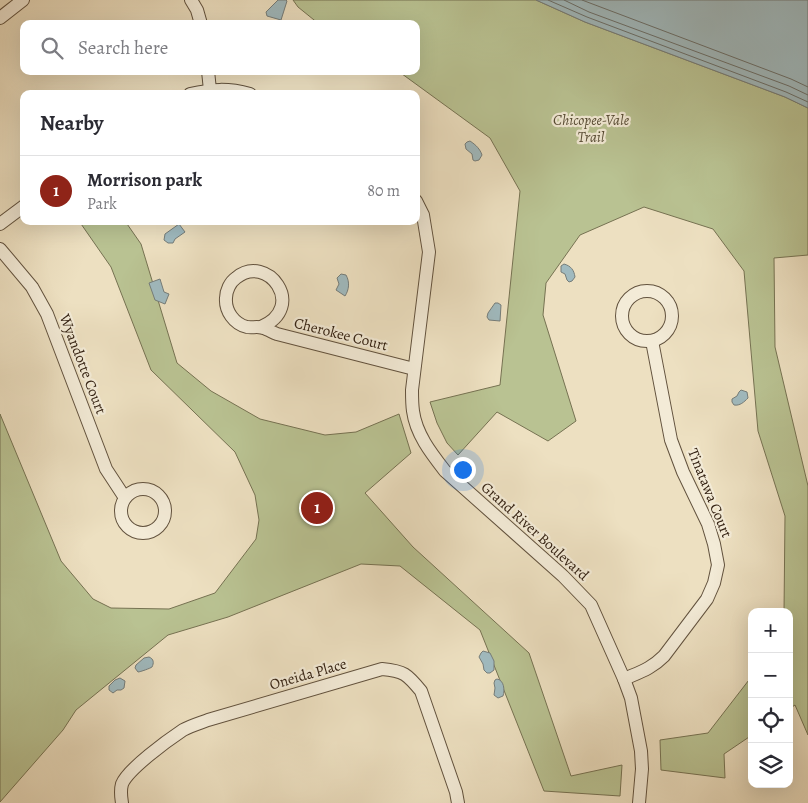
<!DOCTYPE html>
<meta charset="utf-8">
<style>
body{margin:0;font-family:Alegreya,serif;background:#f2f2f3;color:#2b2b33}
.controls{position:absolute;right:15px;bottom:15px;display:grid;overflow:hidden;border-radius:10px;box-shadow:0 5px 20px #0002}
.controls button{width:45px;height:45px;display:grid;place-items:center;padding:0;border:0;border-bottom:1px solid #e1e1e2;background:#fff;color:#2b2b33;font:25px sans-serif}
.you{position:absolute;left:462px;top:469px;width:18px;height:18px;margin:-12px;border:4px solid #fff;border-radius:50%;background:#1a73e8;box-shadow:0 0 0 8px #1a73e833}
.badge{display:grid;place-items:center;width:32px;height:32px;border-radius:50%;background:#8f2418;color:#fff;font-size:16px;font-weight:700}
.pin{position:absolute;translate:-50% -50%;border:2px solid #fff;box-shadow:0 1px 5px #0006}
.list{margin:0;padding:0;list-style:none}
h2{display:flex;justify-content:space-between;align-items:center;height:65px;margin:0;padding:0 20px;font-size:21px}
h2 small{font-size:16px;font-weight:400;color:#7c7c81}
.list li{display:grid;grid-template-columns:32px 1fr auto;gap:15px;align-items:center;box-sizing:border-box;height:70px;padding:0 20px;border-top:1px solid #e1e1e2}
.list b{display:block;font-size:19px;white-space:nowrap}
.list p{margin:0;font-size:16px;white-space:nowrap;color:#7c7c81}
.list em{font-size:16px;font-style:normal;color:#7c7c81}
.icon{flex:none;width:28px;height:28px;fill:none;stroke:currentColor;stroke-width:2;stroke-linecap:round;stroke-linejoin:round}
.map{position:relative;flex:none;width:808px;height:803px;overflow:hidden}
.search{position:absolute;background:#fff;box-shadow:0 5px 20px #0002;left:20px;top:20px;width:400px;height:55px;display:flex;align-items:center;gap:12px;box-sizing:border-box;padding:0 18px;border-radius:10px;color:#7c7c81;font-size:19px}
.panel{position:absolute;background:#fff;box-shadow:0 5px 20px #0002;left:20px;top:90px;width:400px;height:135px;border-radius:10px}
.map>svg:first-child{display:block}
.green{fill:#b9c292;stroke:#767252}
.water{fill:#a0babf;stroke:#757d7a}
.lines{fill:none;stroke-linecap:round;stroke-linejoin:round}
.shore{stroke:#6a6e69;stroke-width:1}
.street-casing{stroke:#62523e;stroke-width:14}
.street{stroke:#f3ebd7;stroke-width:12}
.labels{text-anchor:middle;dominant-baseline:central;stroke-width:4.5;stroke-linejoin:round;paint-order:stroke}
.park-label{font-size:15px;font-style:italic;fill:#554a33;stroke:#f3ebd7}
.street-label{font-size:15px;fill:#342213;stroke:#f3ebd7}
</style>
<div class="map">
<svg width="808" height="803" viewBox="0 0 808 803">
<rect width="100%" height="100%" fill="#ede0c1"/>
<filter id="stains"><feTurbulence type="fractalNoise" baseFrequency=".004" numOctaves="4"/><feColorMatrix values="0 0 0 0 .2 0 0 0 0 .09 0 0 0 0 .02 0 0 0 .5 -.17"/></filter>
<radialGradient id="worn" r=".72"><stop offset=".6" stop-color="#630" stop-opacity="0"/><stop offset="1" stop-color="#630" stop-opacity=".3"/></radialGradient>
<g class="green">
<polygon points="293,0 536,0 585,22 785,97 808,108 808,255 774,258 775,347 808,486 808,735 795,705 789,709 789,612 784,612 785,516 758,431 744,271 713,229 644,207 580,235 546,283 543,315 576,421 548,441 497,412 458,455 447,443 437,423 430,402 500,385 520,191 490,138 398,71 416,71 416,24 319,24 298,7"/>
<polygon points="79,221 125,221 141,244 177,363 211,391 260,419 325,435 356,432 399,414 411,453 365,493 413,547 529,653 571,776 622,765 620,796 544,791 480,630 400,566 361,564 228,617 168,635 76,710 63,730 0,802 0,414 61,561 93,599 111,608 169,609 215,593 256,539 259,520 255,495 235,452 151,370 111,267"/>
<polygon points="752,676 752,735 724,754 725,778 661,770 660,740 708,733"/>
</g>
<g class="water">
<polygon points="278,0 286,0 287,1 281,20 267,16 266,12"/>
<polygon points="536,0 808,0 808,108 785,97 585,22"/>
<path d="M470,141C476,145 480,149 482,155L479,160L475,161L473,160L472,154L466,149L465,144L467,142Z"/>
<polygon points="179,224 185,232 175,239 173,243 168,243 164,240 165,234"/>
<path d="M564,264C571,266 574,270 575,277L572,281L569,282L567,280L565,274L561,272V266Z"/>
<path d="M341,274L346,275C350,282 349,290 345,296L336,290L339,284L337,278Z"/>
<polygon points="160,279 164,292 169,294 165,304 155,300 149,283"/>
<polygon points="495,303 498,303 501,305 500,321 489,320 487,317 488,313"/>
<path d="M741,390L747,392L748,398C744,402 740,406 734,405L732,402V399L737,396L739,392Z"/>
<polygon points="483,651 490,653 494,661 494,670 490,673 487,673 484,670 483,664 479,657 481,653"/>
<path d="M144,658L149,657C154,659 154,663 152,667C151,668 140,672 138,672L135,668L136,665Z"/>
<polygon points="120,678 125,681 124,688 121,690 117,690 113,693 109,690 109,686 115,680"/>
<path d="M497,679C504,680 505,690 503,696L498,698L494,695L495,688L494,683L495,680Z"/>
</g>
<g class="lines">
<g class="shore">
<polyline points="548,0 587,17 786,92 808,102"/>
<polyline points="564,0 589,12 789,86 808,95"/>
<polyline points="582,0 791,79 808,87"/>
</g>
<defs>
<g id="street">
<polyline points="191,0 197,10 201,24"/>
<polyline points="0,18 23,0"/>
<polyline points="208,71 210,90"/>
<path d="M190,94C212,89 228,88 250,94"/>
<path d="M416,201L423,215L429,252L412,390C412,397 412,404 413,411C416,434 431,453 445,471L563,576L591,605L624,679L631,698L641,751L642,769L639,803"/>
<polyline points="0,224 24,206"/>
<polyline points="0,249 32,287 47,314 106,469 125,498"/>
<circle cx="647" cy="316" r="25"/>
<path d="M261,327C308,307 267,252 236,278C230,282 226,291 226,298C225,311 234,324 247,327C252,328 258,326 263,328C267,329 272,332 277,334L414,369"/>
<circle cx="143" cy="511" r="22"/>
<path d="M624,679C640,672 651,669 664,656L707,599L714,583L718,565L714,544L708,524L683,472L671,440L652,341"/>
<path d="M122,803C121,796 120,791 122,784C128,769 168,740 183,730C190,726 200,723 208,720L382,669C404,671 407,674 421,691L456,792L458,803"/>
</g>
</defs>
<use href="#street" class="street-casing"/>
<use href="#street" class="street"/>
</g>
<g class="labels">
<g class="park-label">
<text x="591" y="120">Chicopee-Vale<tspan x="591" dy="17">Trail</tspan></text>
</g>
<g class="street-label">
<text transform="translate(341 334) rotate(14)">Cherokee Court</text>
<text transform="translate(83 364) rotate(69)">Wyandotte Court</text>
<text transform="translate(710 493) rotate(68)">Tinatawa Court</text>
<text transform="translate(535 531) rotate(42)">Grand River Boulevard</text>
<text transform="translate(308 674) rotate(-16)">Oneida Place</text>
</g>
</g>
<rect width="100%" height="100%" filter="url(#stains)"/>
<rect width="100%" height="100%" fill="url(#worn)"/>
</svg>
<div class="controls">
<button>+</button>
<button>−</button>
<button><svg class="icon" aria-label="locate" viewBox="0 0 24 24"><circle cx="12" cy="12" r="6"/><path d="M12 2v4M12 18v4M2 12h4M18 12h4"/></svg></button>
<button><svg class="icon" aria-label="layers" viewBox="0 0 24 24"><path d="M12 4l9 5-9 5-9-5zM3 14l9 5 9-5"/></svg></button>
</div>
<div class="you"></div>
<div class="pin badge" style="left:317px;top:508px">1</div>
<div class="search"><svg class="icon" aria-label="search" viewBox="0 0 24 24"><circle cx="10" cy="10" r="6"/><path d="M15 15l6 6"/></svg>Search here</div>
<section class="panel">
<h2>Nearby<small></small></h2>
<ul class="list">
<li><span class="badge">1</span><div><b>Morrison park</b><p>Park</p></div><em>80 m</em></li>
</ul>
</section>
</div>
